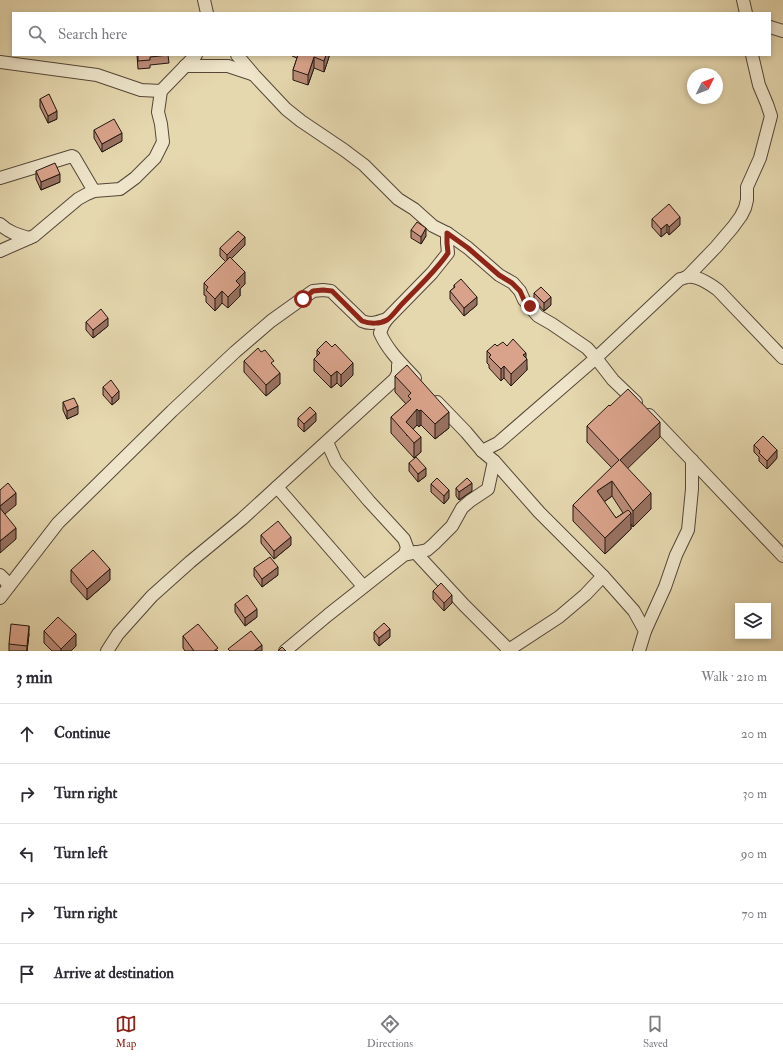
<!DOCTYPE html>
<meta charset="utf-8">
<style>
body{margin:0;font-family:"IM FELL Double Pica",serif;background:#f7f7f7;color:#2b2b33}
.controls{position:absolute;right:12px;bottom:12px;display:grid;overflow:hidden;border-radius:0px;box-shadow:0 2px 6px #0003}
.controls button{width:36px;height:36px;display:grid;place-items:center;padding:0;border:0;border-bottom:1px solid #e1e1e2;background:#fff;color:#2b2b33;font:20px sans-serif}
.compass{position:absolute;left:687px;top:68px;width:36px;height:36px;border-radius:50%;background:#fff;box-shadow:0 2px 6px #0003;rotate:47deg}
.stop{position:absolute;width:12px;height:12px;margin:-9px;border:3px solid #8f2418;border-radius:50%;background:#fff}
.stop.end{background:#8f2418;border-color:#fff;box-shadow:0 1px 4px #0008}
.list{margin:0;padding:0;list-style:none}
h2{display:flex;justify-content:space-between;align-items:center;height:52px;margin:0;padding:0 16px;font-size:17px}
h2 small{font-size:13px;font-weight:400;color:#7c7c81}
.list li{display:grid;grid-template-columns:26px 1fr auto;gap:12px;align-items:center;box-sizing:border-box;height:60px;padding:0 16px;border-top:1px solid #e1e1e2}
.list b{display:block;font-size:15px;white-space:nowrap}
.list em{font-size:13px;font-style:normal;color:#7c7c81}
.icon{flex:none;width:22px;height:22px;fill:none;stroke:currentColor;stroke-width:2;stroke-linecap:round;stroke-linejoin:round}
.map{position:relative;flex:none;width:783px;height:651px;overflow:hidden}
.search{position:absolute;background:#fff;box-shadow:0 2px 6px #0003;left:12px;right:12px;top:12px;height:44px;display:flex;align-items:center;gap:10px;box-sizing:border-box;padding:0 14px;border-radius:0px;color:#7c7c81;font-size:15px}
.sheet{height:352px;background:#fff}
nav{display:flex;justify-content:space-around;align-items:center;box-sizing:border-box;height:56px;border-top:1px solid #e1e1e2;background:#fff;font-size:11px;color:#7c7c81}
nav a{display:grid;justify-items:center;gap:2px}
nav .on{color:#8f2418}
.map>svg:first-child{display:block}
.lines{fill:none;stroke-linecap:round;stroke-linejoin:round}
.minor-casing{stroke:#544738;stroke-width:14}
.minor{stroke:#eee5ca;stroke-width:12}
.wall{fill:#bb8c78;stroke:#231711;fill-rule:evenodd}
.shaded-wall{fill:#987261;stroke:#231711}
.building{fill:#d9a38b;stroke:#231711}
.route{stroke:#8f2418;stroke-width:5}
</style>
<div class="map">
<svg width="783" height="651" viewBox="0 0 783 651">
<rect width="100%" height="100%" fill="#e5d7ae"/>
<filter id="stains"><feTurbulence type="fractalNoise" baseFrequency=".005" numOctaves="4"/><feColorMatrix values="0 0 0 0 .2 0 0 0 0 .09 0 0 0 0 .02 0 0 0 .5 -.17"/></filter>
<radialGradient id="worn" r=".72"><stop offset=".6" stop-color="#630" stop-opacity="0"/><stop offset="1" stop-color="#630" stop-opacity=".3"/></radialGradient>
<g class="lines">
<defs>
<g id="minor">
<polyline points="204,0 207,13"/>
<polyline points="743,0 746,13"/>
<polyline points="770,27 783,31"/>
<path d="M237,55L254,75L286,109L301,121L344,150L364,165L398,199L414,209L433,226L447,233V243L448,253L432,273L387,319L383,325L380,333C388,351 402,364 415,378"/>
<polyline points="0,62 97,75 141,90 161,91"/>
<polyline points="185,66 228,66 252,74"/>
<polyline points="0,178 72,156 74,157 94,191"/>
<path d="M0,224C8,232 18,235 29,238"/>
<polyline points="447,233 468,248 499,275 513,283 520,291 524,300 538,316 552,324 587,348 596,358 613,380 636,402"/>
<polyline points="0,251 34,236 78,199 87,194 94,191 120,189 135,178 155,158 163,142 161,124 158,112 161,91 196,55"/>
<polyline points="688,276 716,247 733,227 741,216 745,208 747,200 747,187 760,158 771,116 767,104 759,85 752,55"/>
<polyline points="437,402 466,432 482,451 494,461 539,512 603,576 634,611 645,631 639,651"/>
<polyline points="649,415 783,556"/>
<polyline points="327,442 336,462 369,501 404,539 407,547 405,554"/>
<path d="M482,451L498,443L596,358L680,279C683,279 685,277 687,277C697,275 710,284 718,290L783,358"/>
<polyline points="277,487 363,586"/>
<polyline points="415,552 464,605 509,650"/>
<polyline points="0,575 4,579 9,586"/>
<path d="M0,598L58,523L172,411L235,352L271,321L313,291L323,290L331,291L362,321C371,325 378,322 387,319"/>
<polyline points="645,631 665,587 676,555 688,530 692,489 692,460"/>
<polyline points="107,651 118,634 152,596 190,562 242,519 395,379 398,373 398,365"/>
<polyline points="285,651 328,615 404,555 427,550 434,544 452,526 462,508 470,501 488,489 494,461"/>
<polyline points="507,651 559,617 585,595 603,576"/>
</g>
</defs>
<use href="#minor" class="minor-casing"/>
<use href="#minor" class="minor"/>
</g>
<g class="wall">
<polygon points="137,55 168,55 169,63 150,65 150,68 138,69"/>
<polygon points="292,55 329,55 329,57 324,72 314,68 308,85 293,80 293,70 297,58 292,56"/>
<polygon points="40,99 57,119 48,123 40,107"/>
<polygon points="94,130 122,141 102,152 94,138"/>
<polygon points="36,171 60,182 41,190 36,179"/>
<polygon points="652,219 680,225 669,235 667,232 661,237 652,227"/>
<polygon points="411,230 426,236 421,244 411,238"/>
<polygon points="245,245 231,258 245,284 240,289 240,296 228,308 222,303 215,311 206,302 206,296 204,295 204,283 226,262 220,256 220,248"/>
<polygon points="454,285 477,305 464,316 450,299 450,291 454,288"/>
<polygon points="534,293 551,305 544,311 534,300"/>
<polygon points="86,322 108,326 93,338 86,330"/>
<polygon points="497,346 507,346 526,358 527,370 511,386 504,378 501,381 489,368 489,365 487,363 487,351"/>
<polygon points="317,350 353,375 341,387 337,383 331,388 314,371 314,359 317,356"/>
<polygon points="244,361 274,366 280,384 266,396 244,372"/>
<polygon points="395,376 449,428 435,439 421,425 419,427 417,425 413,429 421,452 414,458 391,433 391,417 406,404 395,392"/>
<polygon points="103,387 119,399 112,405 103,395"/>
<polygon points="63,402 78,414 67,419 63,410"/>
<path d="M610,406L660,437L627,468L651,509L633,527L631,524V529L605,554L573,521V505L612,468L587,442V426ZM612,496L623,513L616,518L604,502Z"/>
<polygon points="298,418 316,421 304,432 298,426"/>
<polygon points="754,445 777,458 767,469 759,461 759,457 754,452"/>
<polygon points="409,463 426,476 418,482 409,471"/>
<polygon points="431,484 449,498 444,504 431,492"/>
<polygon points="456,488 472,491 459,500 456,496"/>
<polygon points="261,535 291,545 274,559 261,543"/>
<polygon points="254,568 278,575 262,587 254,576"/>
<polygon points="71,570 110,580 87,600 71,582"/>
<polygon points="433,591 452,603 444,611 433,599"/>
<polygon points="235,604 257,617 245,626 235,612"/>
<polygon points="44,631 76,646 71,651 52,651 44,643"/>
<polygon points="374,632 390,637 379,646 374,640"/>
<polygon points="29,634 27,651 9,651 9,644"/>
<polygon points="183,636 218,651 185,651 183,648"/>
</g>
<g class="shaded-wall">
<polygon points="326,55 329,55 329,57 324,72 324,61"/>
<polygon points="314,57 314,68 308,85 308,75"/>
<polygon points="57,111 57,119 48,123 48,116"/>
<polygon points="122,133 122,141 102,152 102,144"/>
<polygon points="60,174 60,182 41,190 41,182"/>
<polygon points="680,217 680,225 669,235 669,227"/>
<polygon points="667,224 667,232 661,237 661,229"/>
<polygon points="426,228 426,236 421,244 421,237"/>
<polygon points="245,237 245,245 227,263 227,255"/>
<polygon points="245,272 245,284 240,289 240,296 228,308 228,297 236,281"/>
<polygon points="222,291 222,303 215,311 215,299"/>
<polygon points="477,297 477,305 464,316 464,308"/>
<polygon points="551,297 551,305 544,311 544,303"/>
<polygon points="108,318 108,326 93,338 93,330"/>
<polygon points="526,353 526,359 527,359 527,370 511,386 511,374 523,355"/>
<polygon points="353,363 353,375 341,387 341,375"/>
<polygon points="504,366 504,378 501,381 501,369"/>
<polygon points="337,371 337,383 331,388 331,376"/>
<polygon points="280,373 280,384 266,396 266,385"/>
<polygon points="119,391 119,399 112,405 112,398"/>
<polygon points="78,406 78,414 67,419 67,411"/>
<polygon points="417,409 417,425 407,436 406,422"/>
<polygon points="421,410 421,425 419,427 419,411"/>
<polygon points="449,412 449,428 435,439 435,424"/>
<polygon points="316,413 316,421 304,432 304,424"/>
<polygon points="660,422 660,437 620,476 620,460"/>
<polygon points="421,437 421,452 414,458 414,443"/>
<polygon points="777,450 777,458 767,469 767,461"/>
<polygon points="426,468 426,476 418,482 418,474"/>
<polygon points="612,481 612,496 597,507 597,491"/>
<polygon points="472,483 472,491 459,500 459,492"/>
<polygon points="449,490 449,498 444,504 444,496"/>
<polygon points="16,493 16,505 0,518 0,506"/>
<polygon points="651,493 651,509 633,527 633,511"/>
<polygon points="631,513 631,529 605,554 605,538"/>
<polygon points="16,528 16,539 0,553 0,541"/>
<polygon points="291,537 291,545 274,559 274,551"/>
<polygon points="278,567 278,575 262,587 262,579"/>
<polygon points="110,569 110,580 87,600 87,589"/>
<polygon points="452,595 452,603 444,611 444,603"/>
<polygon points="257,609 257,617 245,626 245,618"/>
<polygon points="29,626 29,634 27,651 27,646"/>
<polygon points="390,629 390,637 379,646 379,638"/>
<polygon points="76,634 76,646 71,651 61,651 61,649"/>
<polygon points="262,645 262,651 254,651"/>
</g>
<g class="building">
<polygon points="138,55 169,55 150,57 150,60 138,61"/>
<polygon points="298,55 326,55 324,61 314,57 308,75 293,70"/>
<polygon points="49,94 57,111 48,116 40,99"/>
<polygon points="114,119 122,133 102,144 94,130"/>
<polygon points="55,163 60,174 41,182 36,171"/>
<polygon points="669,204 680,217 669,227 667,224 661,229 652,219"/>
<polygon points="417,222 426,228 421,237 411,230"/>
<polygon points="238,231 245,237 227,255 220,248"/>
<polygon points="230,257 245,272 236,281 240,285 228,297 222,291 215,299 206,290 208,287 204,283"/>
<polygon points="461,279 477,297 464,308 450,291 455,287 454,285"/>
<polygon points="541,287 551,297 544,303 534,293"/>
<polygon points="101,309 108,318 93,330 86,322"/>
<polygon points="513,339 526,353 523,355 527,359 511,374 504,366 501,369 489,357 491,355 487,351 495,344 497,346 503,342 507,346"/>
<polygon points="326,341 332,347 335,344 353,363 341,375 337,371 331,376 314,359 320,353 317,350"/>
<polygon points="258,348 261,352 265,350 274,361 271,363 280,373 266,385 244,361"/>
<polygon points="407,365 449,412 435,424 421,410 419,411 417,409 406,422 421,437 414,443 391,417 411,399 408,396 411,393 395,376"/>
<polygon points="111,380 119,391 112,398 103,387"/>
<polygon points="628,389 660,422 620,460 651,493 633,511 612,481 597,491 616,518 628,510 631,513 605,538 573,505 619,460 587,426 609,405 610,406"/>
<polygon points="74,398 78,406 67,411 63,402"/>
<polygon points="310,407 316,413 304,424 298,418"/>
<polygon points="763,436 777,450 767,461 759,453 760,451 754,445"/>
<polygon points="416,457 426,468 418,474 409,463"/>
<polygon points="437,478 449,490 444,496 431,484"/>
<polygon points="467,478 472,483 459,492 456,488"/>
<polygon points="8,483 16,493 0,506 0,490"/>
<polygon points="0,508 16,528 0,541"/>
<polygon points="278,521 291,537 274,551 261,535"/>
<polygon points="93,550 110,569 87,589 71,570"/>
<polygon points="270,557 278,567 262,579 254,568"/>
<polygon points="441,583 452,595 444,603 433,591"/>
<polygon points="247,595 257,609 245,618 235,604"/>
<polygon points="58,617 76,634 61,649 44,631"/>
<polygon points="384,623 390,629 379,638 374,632"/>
<polygon points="11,624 29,626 27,646 9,644"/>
<polygon points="198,624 218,648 214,651 194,651 183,636"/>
<polygon points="251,631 262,645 254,651 230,651 228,649"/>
<polygon points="282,647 286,651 278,651"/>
</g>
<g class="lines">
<path class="route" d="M303,299L313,291L323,290L332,291L362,321C370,324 380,324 387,320C392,317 398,308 402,304C418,287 435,272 448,253L447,243V233L468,248L499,275L512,283L520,291L524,300L530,306"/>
</g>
<rect width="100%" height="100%" filter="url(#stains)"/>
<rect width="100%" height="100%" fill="url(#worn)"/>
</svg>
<div class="controls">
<button><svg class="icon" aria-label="layers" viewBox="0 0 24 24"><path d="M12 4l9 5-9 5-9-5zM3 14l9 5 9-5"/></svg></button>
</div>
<svg class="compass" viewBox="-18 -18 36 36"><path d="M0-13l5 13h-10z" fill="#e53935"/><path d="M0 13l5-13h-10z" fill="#7c7c81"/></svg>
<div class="stop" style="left:303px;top:299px"></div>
<div class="stop end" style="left:530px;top:306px"></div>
<div class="search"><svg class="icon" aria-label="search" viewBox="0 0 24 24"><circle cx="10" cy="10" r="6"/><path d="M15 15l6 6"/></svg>Search here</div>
</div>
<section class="sheet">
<h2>3 min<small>Walk · 210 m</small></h2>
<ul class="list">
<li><svg class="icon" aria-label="ahead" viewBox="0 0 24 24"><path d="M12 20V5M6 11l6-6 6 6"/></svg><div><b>Continue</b></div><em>20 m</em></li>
<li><svg class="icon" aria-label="right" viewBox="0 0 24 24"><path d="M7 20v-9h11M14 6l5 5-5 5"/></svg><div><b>Turn right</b></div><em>30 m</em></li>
<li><svg class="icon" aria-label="left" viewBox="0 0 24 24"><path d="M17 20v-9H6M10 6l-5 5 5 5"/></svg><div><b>Turn left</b></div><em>90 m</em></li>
<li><svg class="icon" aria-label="right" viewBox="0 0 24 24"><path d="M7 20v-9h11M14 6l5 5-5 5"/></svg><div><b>Turn right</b></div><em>70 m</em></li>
<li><svg class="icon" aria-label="arrive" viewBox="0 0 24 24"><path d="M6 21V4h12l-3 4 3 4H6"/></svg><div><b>Arrive at destination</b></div></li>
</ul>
</section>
<nav>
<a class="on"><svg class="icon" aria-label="map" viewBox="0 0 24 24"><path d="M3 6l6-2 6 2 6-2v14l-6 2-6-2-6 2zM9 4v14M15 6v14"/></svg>Map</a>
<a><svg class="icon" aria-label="directions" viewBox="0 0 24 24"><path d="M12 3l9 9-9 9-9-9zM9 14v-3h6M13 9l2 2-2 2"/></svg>Directions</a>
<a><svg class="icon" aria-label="saved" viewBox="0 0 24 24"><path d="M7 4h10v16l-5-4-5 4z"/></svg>Saved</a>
</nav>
